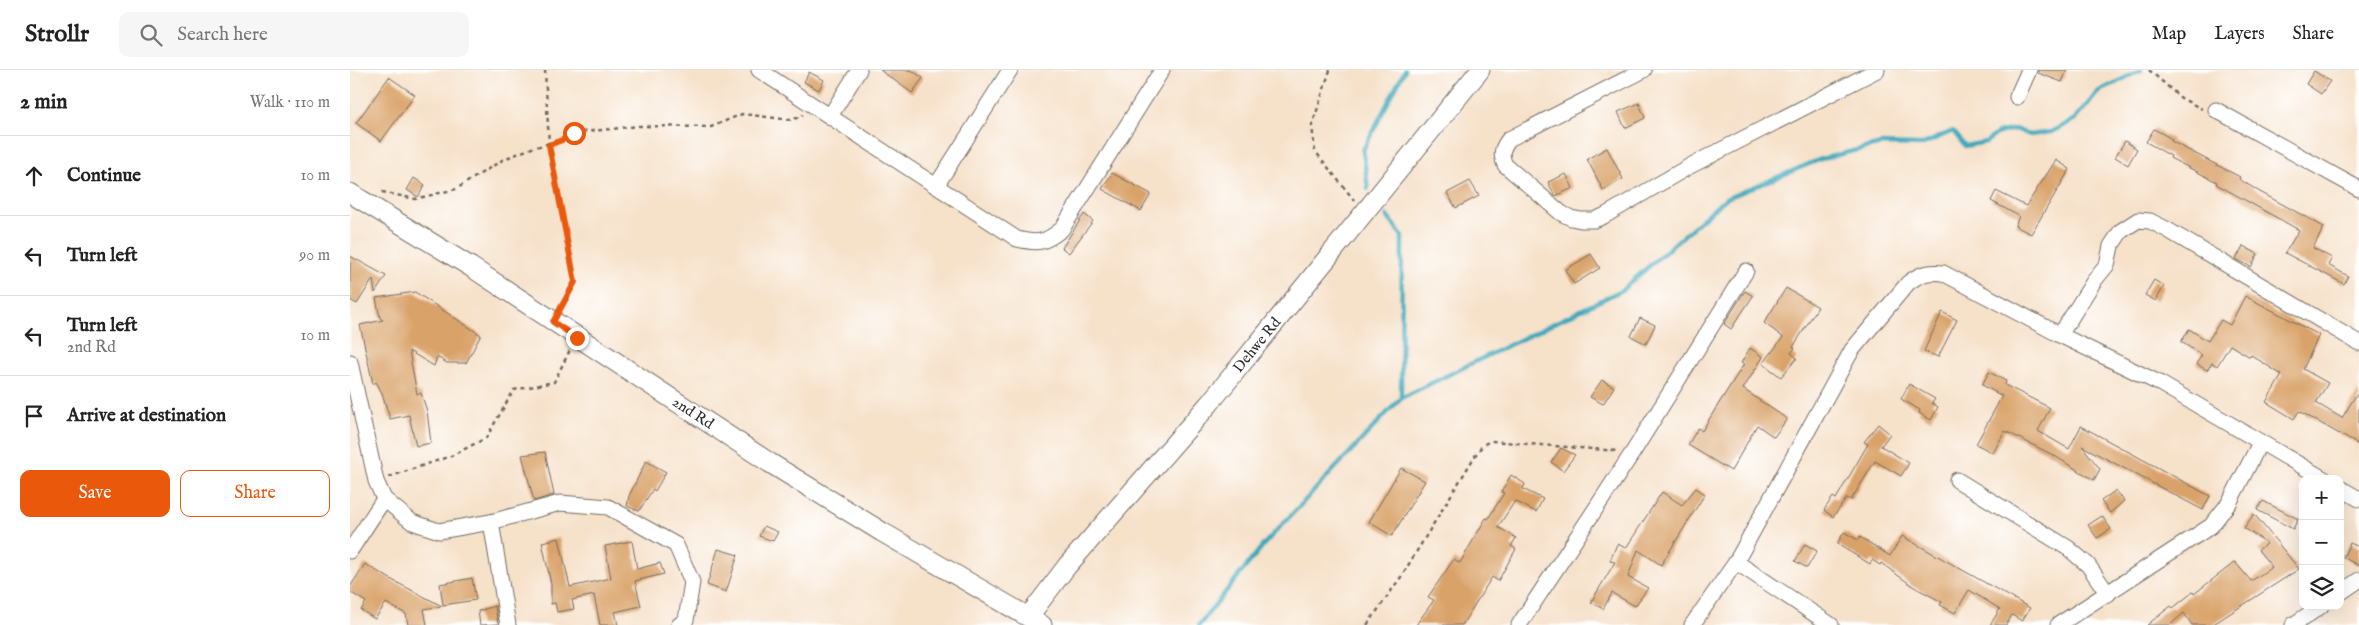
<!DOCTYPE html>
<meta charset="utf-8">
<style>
body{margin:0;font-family:"IM FELL English",serif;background:#f6f6f6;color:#222}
.controls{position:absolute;right:15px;bottom:15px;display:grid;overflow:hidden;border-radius:10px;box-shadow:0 5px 20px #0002}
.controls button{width:45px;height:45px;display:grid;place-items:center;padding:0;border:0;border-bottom:1px solid #e0e0e0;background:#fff;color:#222;font:25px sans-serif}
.stop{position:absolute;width:15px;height:15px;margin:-11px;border:4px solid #ea580c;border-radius:50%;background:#fff}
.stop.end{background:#ea580c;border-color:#fff;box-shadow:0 1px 5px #0008}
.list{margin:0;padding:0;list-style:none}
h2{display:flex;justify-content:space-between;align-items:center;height:65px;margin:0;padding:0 20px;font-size:21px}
h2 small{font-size:16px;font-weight:400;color:#767676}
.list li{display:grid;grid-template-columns:32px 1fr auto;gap:15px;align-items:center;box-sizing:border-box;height:80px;padding:0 20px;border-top:1px solid #e0e0e0}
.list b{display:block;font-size:19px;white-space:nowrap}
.list p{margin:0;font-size:16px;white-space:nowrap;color:#767676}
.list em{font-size:16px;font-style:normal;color:#767676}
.actions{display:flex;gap:10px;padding:15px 20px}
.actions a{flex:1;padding:11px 0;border:1px solid #ea580c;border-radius:10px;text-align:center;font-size:18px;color:#ea580c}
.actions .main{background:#ea580c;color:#fff}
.icon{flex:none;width:28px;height:28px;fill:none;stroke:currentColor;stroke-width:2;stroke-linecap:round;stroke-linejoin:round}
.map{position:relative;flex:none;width:2009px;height:555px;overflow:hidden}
header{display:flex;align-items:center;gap:30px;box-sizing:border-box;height:70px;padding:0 25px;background:#fff;border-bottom:1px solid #e0e0e0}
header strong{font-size:24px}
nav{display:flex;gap:28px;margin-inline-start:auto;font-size:18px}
.search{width:350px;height:45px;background:#f6f6f6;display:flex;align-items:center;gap:12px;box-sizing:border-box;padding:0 18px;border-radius:10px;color:#767676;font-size:19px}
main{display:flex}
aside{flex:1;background:#fff}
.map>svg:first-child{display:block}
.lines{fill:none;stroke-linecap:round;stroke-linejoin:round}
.stream{stroke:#3ca9bb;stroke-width:4.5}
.building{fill:#d9a267}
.minor-casing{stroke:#726b62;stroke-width:17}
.tertiary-casing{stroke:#726b62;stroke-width:21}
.path{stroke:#726b62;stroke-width:2.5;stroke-dasharray:4 4;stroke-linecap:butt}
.minor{stroke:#fff;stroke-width:15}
.tertiary{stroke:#fff;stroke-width:19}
.route{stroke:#ea580c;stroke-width:6}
.labels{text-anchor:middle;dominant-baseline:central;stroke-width:4.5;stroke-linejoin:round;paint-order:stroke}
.street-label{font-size:15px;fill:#2b2b2b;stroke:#fff}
</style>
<header>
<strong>Strollr</strong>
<div class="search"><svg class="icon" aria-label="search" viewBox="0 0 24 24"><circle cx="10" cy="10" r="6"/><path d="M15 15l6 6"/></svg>Search here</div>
<nav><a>Map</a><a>Layers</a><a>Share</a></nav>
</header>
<main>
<aside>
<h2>2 min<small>Walk · 110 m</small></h2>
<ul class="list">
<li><svg class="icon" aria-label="ahead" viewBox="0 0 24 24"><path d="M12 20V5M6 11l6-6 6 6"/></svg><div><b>Continue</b></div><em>10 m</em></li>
<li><svg class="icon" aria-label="left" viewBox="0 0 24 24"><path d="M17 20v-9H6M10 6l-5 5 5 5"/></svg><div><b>Turn left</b></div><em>90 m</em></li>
<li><svg class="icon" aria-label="left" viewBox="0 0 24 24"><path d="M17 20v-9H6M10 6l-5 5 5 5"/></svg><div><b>Turn left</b><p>2nd Rd</p></div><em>10 m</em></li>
<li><svg class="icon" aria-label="arrive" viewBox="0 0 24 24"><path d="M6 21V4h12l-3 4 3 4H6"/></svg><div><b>Arrive at destination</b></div></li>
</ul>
<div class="actions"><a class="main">Save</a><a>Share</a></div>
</aside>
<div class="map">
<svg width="2009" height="555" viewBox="0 0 2009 555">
<rect width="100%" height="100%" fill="#fff"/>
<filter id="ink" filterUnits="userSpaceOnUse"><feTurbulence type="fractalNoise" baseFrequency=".02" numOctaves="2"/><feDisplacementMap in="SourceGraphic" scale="10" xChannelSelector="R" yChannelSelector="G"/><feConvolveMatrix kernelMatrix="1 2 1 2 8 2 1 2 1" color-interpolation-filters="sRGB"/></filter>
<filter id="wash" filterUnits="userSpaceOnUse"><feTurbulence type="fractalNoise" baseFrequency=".0096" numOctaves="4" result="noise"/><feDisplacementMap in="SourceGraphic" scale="20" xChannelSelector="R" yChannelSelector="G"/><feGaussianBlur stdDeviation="1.12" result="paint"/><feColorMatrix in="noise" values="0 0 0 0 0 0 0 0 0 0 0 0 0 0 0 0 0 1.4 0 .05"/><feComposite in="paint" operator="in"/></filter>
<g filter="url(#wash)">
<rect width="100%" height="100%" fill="#f6e1c9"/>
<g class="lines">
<g class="stream">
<polyline points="1018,119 1013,80 1055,0"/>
<polyline points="1037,146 1052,166 1051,328"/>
<polyline points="849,555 915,473 1051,328 1272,220 1375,129 1471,89 1531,74 1571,75 1603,61 1615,76 1636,72 1648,63 1665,59 1680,65 1701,62 1725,49 1749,21 1791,0"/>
</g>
</g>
<g id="blocks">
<g class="building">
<polygon points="530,0 561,0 573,8 562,23"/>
<polygon points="1688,0 1717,0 1712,12 1688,3"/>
<polygon points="1964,1 1980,11 1971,24 1956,14"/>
<polygon points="459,2 474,10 469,20 454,12"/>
<polygon points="39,7 65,25 31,71 6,53"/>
<polygon points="1289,33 1295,48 1275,58 1268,42"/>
<polygon points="1804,59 1822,69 1821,71 1890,107 1889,109 1910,122 1974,157 1963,178 1982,188 1978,195 1998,206 1994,214 1935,183 1949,160 1866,114 1867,112 1820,88 1821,86 1796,72"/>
<polygon points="1775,71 1787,79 1778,95 1765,87"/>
<polygon points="1257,78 1273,109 1253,120 1237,89"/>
<polygon points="1706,90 1720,99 1681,164 1665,156 1669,146 1641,131 1646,121 1676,136"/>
<polygon points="762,103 801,124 791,141 752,119"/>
<polygon points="1216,104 1223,118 1205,126 1198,112"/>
<polygon points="64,108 75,115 68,127 57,120"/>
<polygon points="1120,111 1129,126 1106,138 1097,123"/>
<polygon points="734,144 743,151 719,183 712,178"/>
<polygon points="1893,176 1908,184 1901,197 1886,189"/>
<polygon points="1241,184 1250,198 1224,214 1215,200"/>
<polygon points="0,186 36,206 25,223 23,209 7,234 0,230"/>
<polygon points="1804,210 1814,216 1806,231 1795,225"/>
<polygon points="1436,218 1468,237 1443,277 1445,278 1441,283 1447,288 1431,307 1413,294 1433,267 1414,253"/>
<polygon points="1395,221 1403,226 1381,259 1374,254"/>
<polygon points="65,222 131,265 116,293 97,293 87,287 84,296 59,281 67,324 71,323 77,341 81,373 66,376 59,345 40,349 32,323 26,312 23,314 10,255 33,250 30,248 26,228"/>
<polygon points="1895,226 1969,265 1953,299 1978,313 1966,333 1992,348 2009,320 2009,375 1949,341 1944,349 1916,332 1932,305 1901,285 1900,287 1880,275 1867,296 1862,293 1857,300 1846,294 1852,285 1831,272 1839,259 1858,271 1871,250 1880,255"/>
<polygon points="1592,242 1607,250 1588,287 1574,281"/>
<polygon points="1290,248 1305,255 1296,274 1281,266"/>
<polygon points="1400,278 1413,287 1393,319 1437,349 1424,367 1407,355 1381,401 1338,375 1348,358 1352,361 1366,338 1394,294 1391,293"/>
<polygon points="1639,302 1656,311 1655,315 1700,338 1688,361 1719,379 1731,356 1860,426 1853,440 1732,376 1750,399 1744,410 1703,385 1655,361 1643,383 1626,374 1652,326 1632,315"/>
<polygon points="1252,310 1264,317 1253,334 1240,327"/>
<polygon points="1559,314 1585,329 1582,333 1588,337 1581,350 1569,343 1570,340 1551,329"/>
<polygon points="1528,354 1540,364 1531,376 1559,393 1551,406 1525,391 1501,430 1497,428 1483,447 1474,440 1483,427 1486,429 1518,374 1514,372"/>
<polygon points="1211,378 1225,385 1213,401 1201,392"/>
<polygon points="195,382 204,425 184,431 172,385"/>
<polygon points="296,391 316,402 305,421 303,419 289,441 277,436 279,426"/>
<polygon points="1051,398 1075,411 1042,466 1019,452"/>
<polygon points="1161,405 1175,414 1173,419 1193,429 1186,442 1165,431 1148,457 1166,468 1161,476 1166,479 1148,511 1142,507 1112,555 1066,555 1084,530 1078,527 1104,489 1110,493 1136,448 1138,449 1154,423 1151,422"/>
<polygon points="1346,418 1355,424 1311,495 1288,480 1278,507 1298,518 1285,536 1262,523 1253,539 1241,532 1265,492 1260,491 1267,474 1276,478 1312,422 1332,435"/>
<polygon points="1766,420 1774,431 1760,443 1751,431"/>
<polygon points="1913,431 1948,449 1943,459 1907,440"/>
<polygon points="1904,444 1949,499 1862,555 1842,555 1834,543 1820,555 1797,555 1821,536 1823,538 1843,522 1844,524 1885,492 1901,511 1922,497 1908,480 1917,473 1894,458"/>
<polygon points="1752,446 1761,459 1747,468 1738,455"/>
<polygon points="414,456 428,462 423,471 409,466"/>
<polygon points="1494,462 1508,470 1510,467 1540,486 1552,466 1680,538 1672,551 1662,545 1656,555 1640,555 1650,539 1619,520 1605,543 1590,535 1592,532 1564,517 1531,493 1530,495 1522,490 1520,494 1487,474"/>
<polygon points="209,468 220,517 261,508 255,476 282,471 287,499 310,493 314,504 285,511 291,536 265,542 268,555 250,555 244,525 222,530 224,539 207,542 205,533 201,534 201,514 192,472"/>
<polygon points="2000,473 2009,477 2009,496 1993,487"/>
<polygon points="1455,474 1467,481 1457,498 1445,491"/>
<polygon points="368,479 388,485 376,522 357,515"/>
<polygon points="15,494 44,511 92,536 74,539 77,555 58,555 56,544 36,533 25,549 11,540 16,532 0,522 0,517"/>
<polygon points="122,508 126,530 93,535 90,514"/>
<polygon points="145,536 148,554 130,555 128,541"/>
</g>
</g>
</g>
<g filter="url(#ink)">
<use href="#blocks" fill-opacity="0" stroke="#726b62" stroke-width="1"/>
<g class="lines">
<defs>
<g id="minor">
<path d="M409,0L667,169C688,174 695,173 712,159L812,0"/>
<path d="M1294,0L1159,69C1152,78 1150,84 1155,95L1211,143L1221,148L1231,150H1244L1254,146L1340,96L1527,0"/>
<polyline points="1667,27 1679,0"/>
<polyline points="1866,40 2009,119"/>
<polyline points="480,46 509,0"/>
<polyline points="586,116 660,0"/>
<polyline points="1710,265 1744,211 1757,195 1761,176 1771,161 1788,150 1800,151 1816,159 2009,273"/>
<polyline points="0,292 26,411 34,429 0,481"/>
<polyline points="1607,410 1718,478 1738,495 1758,524"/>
<polyline points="1990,418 2009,429"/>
<polyline points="34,429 62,452 89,461 141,452 210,433 258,437 326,475 342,512 336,550 329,555"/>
<polyline points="141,452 158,555"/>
<polyline points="1386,492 1481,555"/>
<polyline points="1990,523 2009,510"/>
<polyline points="1169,555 1283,382 1396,201"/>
<path d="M1342,555L1386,492L1502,280L1558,213C1570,204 1578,201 1593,203L1710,265L1811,314L1974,409"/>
<polyline points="1708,555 1861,456 1879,433 1910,373"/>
<polyline points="1943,555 1971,536"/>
</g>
<g id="tertiary">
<polyline points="0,123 121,197 420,393 532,462 692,555"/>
<polyline points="679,546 717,496 859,334 1130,0"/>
</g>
</defs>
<use href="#minor" class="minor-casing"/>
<use href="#tertiary" class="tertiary-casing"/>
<g class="path">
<polyline points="195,0 199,75 225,212 211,238"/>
<polyline points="980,0 962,56 965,81 1004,130"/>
<polyline points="1799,0 1831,28 1852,39"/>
<polyline points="32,122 65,129 106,119 154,89 182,78 212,70 223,63 289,56 361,57 392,44 442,50 453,45"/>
<polyline points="39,407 101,386 136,368 164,320 204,312 220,280"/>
<polyline points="1017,555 1051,507 1128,381 1134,374 1141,371 1268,381"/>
</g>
<use href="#minor" class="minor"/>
<use href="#tertiary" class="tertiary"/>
</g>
</g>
<g class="lines" filter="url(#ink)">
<polyline class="route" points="224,63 212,70 199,75 225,212 203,252 227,268"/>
</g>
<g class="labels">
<g class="street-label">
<text transform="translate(907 275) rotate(-51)">Dehwe Rd</text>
<text transform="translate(343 343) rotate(33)">2nd Rd</text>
</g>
</g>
</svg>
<div class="controls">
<button>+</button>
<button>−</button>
<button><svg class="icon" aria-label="layers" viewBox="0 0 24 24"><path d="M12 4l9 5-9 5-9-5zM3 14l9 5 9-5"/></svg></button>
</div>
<div class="stop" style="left:224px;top:63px"></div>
<div class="stop end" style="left:227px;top:268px"></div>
</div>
</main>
